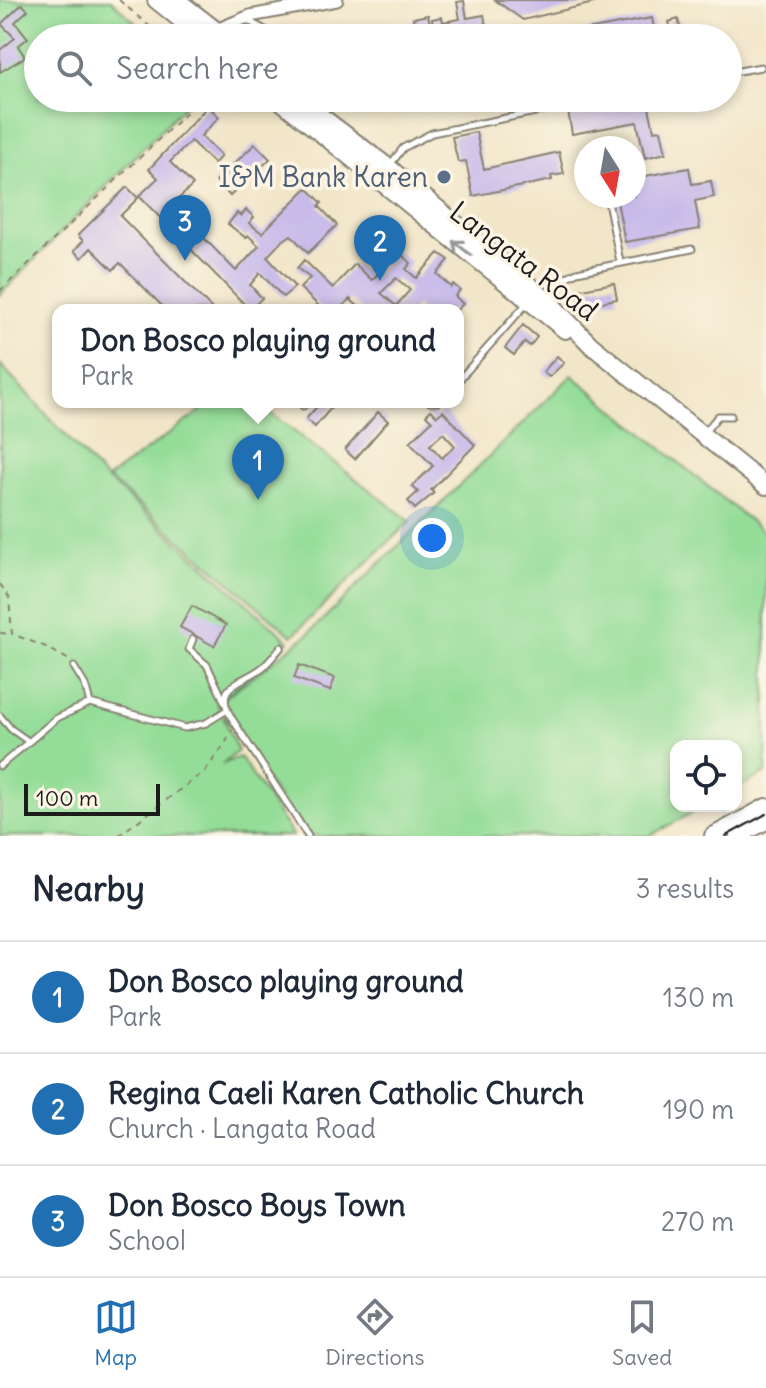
<!DOCTYPE html>
<meta charset="utf-8">
<style>
body{margin:0;font-family:Delius,sans-serif;background:#f6f6f7;color:#1f2937}
.controls{position:absolute;right:24px;bottom:24px;display:grid;overflow:hidden;border-radius:16px;box-shadow:0 4px 12px #0003}
.controls button{width:72px;height:72px;display:grid;place-items:center;padding:0;border:0;border-bottom:2px solid #e0e1e3;background:#fff;color:#1f2937;font:40px sans-serif}
.compass{position:absolute;left:574px;top:136px;width:72px;height:72px;border-radius:50%;background:#fff;box-shadow:0 4px 12px #0003;rotate:169deg}
.scale{position:absolute;left:24px;bottom:20px;width:136px;box-sizing:border-box;padding-left:8px;border:4px solid #1c1c1c;border-top:0;font-size:22px;line-height:28px;white-space:nowrap;color:#1c1c1c;-webkit-text-stroke:6px #fcf5e5;paint-order:stroke}
.you{position:absolute;left:432px;top:538px;width:28px;height:28px;margin:-20px;border:6px solid #fff;border-radius:50%;background:#1a73e8;box-shadow:0 0 0 12px #1a73e833}
.badge{display:grid;place-items:center;width:52px;height:52px;border-radius:50%;background:#1f6fb2;color:#fff;font-size:26px;font-weight:700}
.pin{position:absolute;translate:-50% -66px;filter:drop-shadow(0 2px 4px #0008)}
.pin::after{content:'';position:absolute;top:42px;width:28px;height:24px;background:inherit;clip-path:polygon(0 0,100% 0,50% 100%)}
.popup{position:absolute;left:52px;top:304px;width:412px;height:104px;box-sizing:border-box;display:grid;place-content:center;border-radius:16px;background:#fff;filter:drop-shadow(0 2px 6px #0005);font-size:26px;white-space:nowrap;color:#747a83}
.popup b{font-size:30px;color:#1f2937}
.popup::after{content:'';position:absolute;left:50%;top:100%;margin-left:-16px;border:16px solid transparent;border-top-color:#fff}
.list{margin:0;padding:0;list-style:none}
h2{display:flex;justify-content:space-between;align-items:center;height:104px;margin:0;padding:0 32px;font-size:34px}
h2 small{font-size:26px;font-weight:400;color:#747a83}
.list li{display:grid;grid-template-columns:52px 1fr auto;gap:24px;align-items:center;box-sizing:border-box;height:112px;padding:0 32px;border-top:2px solid #e0e1e3}
.list b{display:block;font-size:30px;white-space:nowrap}
.list p{margin:0;font-size:26px;white-space:nowrap;color:#747a83}
.list em{font-size:26px;font-style:normal;color:#747a83}
.icon{flex:none;width:44px;height:44px;fill:none;stroke:currentColor;stroke-width:2;stroke-linecap:round;stroke-linejoin:round}
.map{position:relative;flex:none;width:766px;height:836px;overflow:hidden}
.search{position:absolute;background:#fff;box-shadow:0 4px 12px #0003;left:24px;right:24px;top:24px;height:88px;display:flex;align-items:center;gap:20px;box-sizing:border-box;padding:0 28px;border-radius:44px;color:#747a83;font-size:30px}
.sheet{height:440px;background:#fff}
nav{display:flex;justify-content:space-around;align-items:center;box-sizing:border-box;height:112px;border-top:2px solid #e0e1e3;background:#fff;font-size:22px;color:#747a83}
nav a{display:grid;justify-items:center;gap:4px}
nav .on{color:#1f6fb2}
.map>svg:first-child{display:block}
.green{fill:#94dd98;stroke:#587c5a;stroke-width:2}
.building{fill:#c8bbea;fill-rule:evenodd}
.lines{fill:none;stroke-linecap:round;stroke-linejoin:round}
.service-casing{stroke:#878172;stroke-width:9}
.minor-casing{stroke:#878172;stroke-width:15}
.secondary-casing{stroke:#878172;stroke-width:20}
.path{stroke:#878172;stroke-width:2;stroke-dasharray:6 6;stroke-linecap:butt}
.service{stroke:#fff;stroke-width:5}
.minor{stroke:#fff;stroke-width:11}
.secondary{stroke:#fff;stroke-width:16}
.tram{stroke:#1c1c1c;stroke-width:2}
.oneway{stroke:#999}
.service-dot{fill:#5c6f8a;stroke:#fcf5e5;stroke-width:3}
.labels{text-anchor:middle;dominant-baseline:central;stroke-width:7;stroke-linejoin:round;paint-order:stroke}
.service-label{font-size:28px;fill:#4e5e75;stroke:#fcf5e5;text-anchor:end}
.street-label{font-size:28px;fill:#1c1c1c;stroke:#fcf5e5}
</style>
<div class="map">
<svg width="766" height="836" viewBox="0 0 766 836">
<rect width="100%" height="100%" fill="#fcf5e5"/>
<filter id="ink" filterUnits="userSpaceOnUse"><feTurbulence type="fractalNoise" baseFrequency=".0125" numOctaves="2"/><feDisplacementMap in="SourceGraphic" scale="16" xChannelSelector="R" yChannelSelector="G"/><feConvolveMatrix kernelMatrix="1 2 1 2 8 2 1 2 1" color-interpolation-filters="sRGB"/></filter>
<filter id="wash" filterUnits="userSpaceOnUse"><feTurbulence type="fractalNoise" baseFrequency=".006" numOctaves="4" result="noise"/><feDisplacementMap in="SourceGraphic" scale="32" xChannelSelector="R" yChannelSelector="G"/><feGaussianBlur stdDeviation="1.8" result="paint"/><feColorMatrix in="noise" values="0 0 0 0 0 0 0 0 0 0 0 0 0 0 0 0 0 1.4 0 .05"/><feComposite in="paint" operator="in"/></filter>
<g filter="url(#wash)">
<rect width="100%" height="100%" fill="#f2e6c9"/>
<g class="green">
<polygon points="0,0 111,0 152,38 38,38 38,98 192,98 0,295"/>
<polygon points="0,364 101,474 289,641 217,703 238,751 222,764 240,757 293,836 0,836"/>
<polygon points="572,375 766,534 766,773 736,789 736,746 676,746 676,806 705,806 649,836 303,836 226,718 224,698 305,637"/>
<polygon points="213,402 256,402 410,521 292,636 108,478"/>
</g>
<g id="blocks">
<g class="building">
<polygon points="495,0 598,0 598,2 523,20"/>
<polygon points="464,1 467,18 484,15 486,26 435,35 432,19 442,17 443,22 460,19 457,2"/>
<polygon points="22,4 28,10 15,22 28,38 18,46 25,57 0,72 0,50 15,38 1,24"/>
<polygon points="428,15 430,24 414,27 413,18"/>
<polygon points="652,18 655,34 631,38 581,38 580,31"/>
<polygon points="678,19 683,38 673,38 669,22"/>
<polygon points="647,98 654,131 661,130 666,153 645,158 637,122 572,134 568,111"/>
<polygon points="208,106 219,117 201,136 221,156 214,164 191,141 170,162 193,185 172,205 236,271 259,246 248,235 246,238 228,224 237,213 241,216 246,210 254,217 249,223 262,233 307,188 322,203 319,206 337,225 308,253 291,235 281,242 267,257 295,287 283,297 260,273 250,285 262,298 250,310 139,196 158,178 149,169"/>
<polygon points="476,132 484,169 559,152 564,174 551,176 552,180 473,196 466,161 458,162 452,137"/>
<polygon points="255,144 270,159 230,196 216,181"/>
<polygon points="689,168 692,184 711,181 714,197 695,201 700,229 625,242 616,196 634,196 634,178"/>
<polygon points="127,187 138,198 120,216 213,310 166,310 120,263 113,270 91,248 82,258 74,251 83,241 78,235"/>
<path d="M399,252L411,263L406,269L416,278L439,253L449,260L437,274L451,287L453,284L460,290L455,296L463,304L457,310H421L416,305L412,310H362L350,299L339,310H323L300,288L310,278L297,268L304,260L333,288L355,264L372,280ZM396,278L410,290L396,306L381,293Z"/>
<polygon points="614,283 617,299 580,306 577,290"/>
<polygon points="523,325 537,337 530,346 525,342 514,355 505,348"/>
<polygon points="557,356 564,363 549,377 543,372"/>
<polygon points="321,402 336,402 315,427 306,419"/>
<path d="M431,410L437,416L443,411L475,445L431,490L434,493L415,509L408,501L418,492L412,486L433,466L410,442L432,421L426,415ZM443,433L455,446L442,458L430,445Z"/>
<polygon points="378,412 388,421 355,459 345,450"/>
<polygon points="192,606 226,625 214,646 180,627"/>
<polygon points="299,665 335,678 330,691 294,678"/>
</g>
</g>
</g>
<g filter="url(#ink)">
<use href="#blocks" fill-opacity="0" stroke="#878172" stroke-width="2"/>
<g class="lines">
<defs>
<g id="service">
<polyline points="245,19 265,30 289,38"/>
<polyline points="341,38 407,28"/>
<polyline points="728,73 761,67"/>
<polyline points="390,165 403,148 432,133 605,98"/>
<polyline points="607,196 620,262"/>
<polyline points="551,297 559,281 577,272 692,249"/>
<polyline points="458,381 528,302"/>
<polyline points="430,402 438,402"/>
<polyline points="303,406 308,402"/>
<polyline points="704,433 718,416 731,416"/>
<polyline points="193,639 189,649 207,665 225,703"/>
<path d="M281,647C275,654 270,661 263,667C244,683 212,683 231,717L308,836"/>
<polyline points="74,667 85,685 90,703 185,728 206,723 227,710"/>
<polyline points="0,716 11,729 28,741"/>
<polyline points="0,766 57,718 90,703"/>
</g>
<polyline id="minor" points="216,30 250,16 337,0"/>
<g id="secondary">
<polyline points="156,0 203,38"/>
<polyline points="177,0 226,38"/>
<polyline points="277,98 565,330"/>
<polyline points="297,98 388,167 549,302 591,345 766,486"/>
<polyline points="713,836 766,807"/>
<polyline points="738,836 766,821"/>
</g>
</defs>
<use href="#service" class="service-casing"/>
<use href="#minor" class="minor-casing"/>
<use href="#secondary" class="secondary-casing"/>
<g class="path">
<polyline points="119,0 163,38"/>
<polyline points="0,291 202,98"/>
<polyline points="0,584 9,597 12,634 46,647 71,661"/>
<polyline points="0,633 11,634"/>
<polyline points="118,836 205,771 225,744 232,730"/>
</g>
<use href="#service" class="service"/>
<use href="#minor" class="minor"/>
<use href="#secondary" class="secondary"/>
<polyline class="tram" points="726,836 766,814"/>
</g>
<defs><path id="oneway-shaft" d="M-6 0H5M1.5-3L5.5 0L1.5 3" fill="none" stroke-width="1.6" stroke-linecap="round" stroke-linejoin="round" transform="scale(2)"/></defs>
<use class="oneway" href="#oneway-shaft" transform="translate(462 248) rotate(-142)"/>
</g>
<circle class="service-dot" cx="444" cy="177" r="8"/>
<g class="labels">
<g class="service-label">
<text x="428" y="177">I&amp;M Bank Karen</text>
</g>
<g class="street-label">
<text transform="translate(524 261) rotate(37)">Langata Road</text>
</g>
</g>
</svg>
<div class="controls">
<button><svg class="icon" aria-label="locate" viewBox="0 0 24 24"><circle cx="12" cy="12" r="6"/><path d="M12 2v4M12 18v4M2 12h4M18 12h4"/></svg></button>
</div>
<svg class="compass" viewBox="-18 -18 36 36"><path d="M0-13l5 13h-10z" fill="#e53935"/><path d="M0 13l5-13h-10z" fill="#747a83"/></svg>
<div class="scale">100 m</div>
<div class="you"></div>
<div class="pin badge" style="left:258px;top:500px">1</div>
<div class="popup"><b>Don Bosco playing ground</b>Park</div>
<div class="pin badge" style="left:380px;top:281px">2</div>
<div class="pin badge" style="left:185px;top:261px">3</div>
<div class="search"><svg class="icon" aria-label="search" viewBox="0 0 24 24"><circle cx="10" cy="10" r="6"/><path d="M15 15l6 6"/></svg>Search here</div>
</div>
<section class="sheet">
<h2>Nearby<small>3 results</small></h2>
<ul class="list">
<li><span class="badge">1</span><div><b>Don Bosco playing ground</b><p>Park</p></div><em>130 m</em></li>
<li><span class="badge">2</span><div><b>Regina Caeli Karen Catholic Church</b><p>Church · Langata Road</p></div><em>190 m</em></li>
<li><span class="badge">3</span><div><b>Don Bosco Boys Town</b><p>School</p></div><em>270 m</em></li>
</ul>
</section>
<nav>
<a class="on"><svg class="icon" aria-label="map" viewBox="0 0 24 24"><path d="M3 6l6-2 6 2 6-2v14l-6 2-6-2-6 2zM9 4v14M15 6v14"/></svg>Map</a>
<a><svg class="icon" aria-label="directions" viewBox="0 0 24 24"><path d="M12 3l9 9-9 9-9-9zM9 14v-3h6M13 9l2 2-2 2"/></svg>Directions</a>
<a><svg class="icon" aria-label="saved" viewBox="0 0 24 24"><path d="M7 4h10v16l-5-4-5 4z"/></svg>Saved</a>
</nav>
